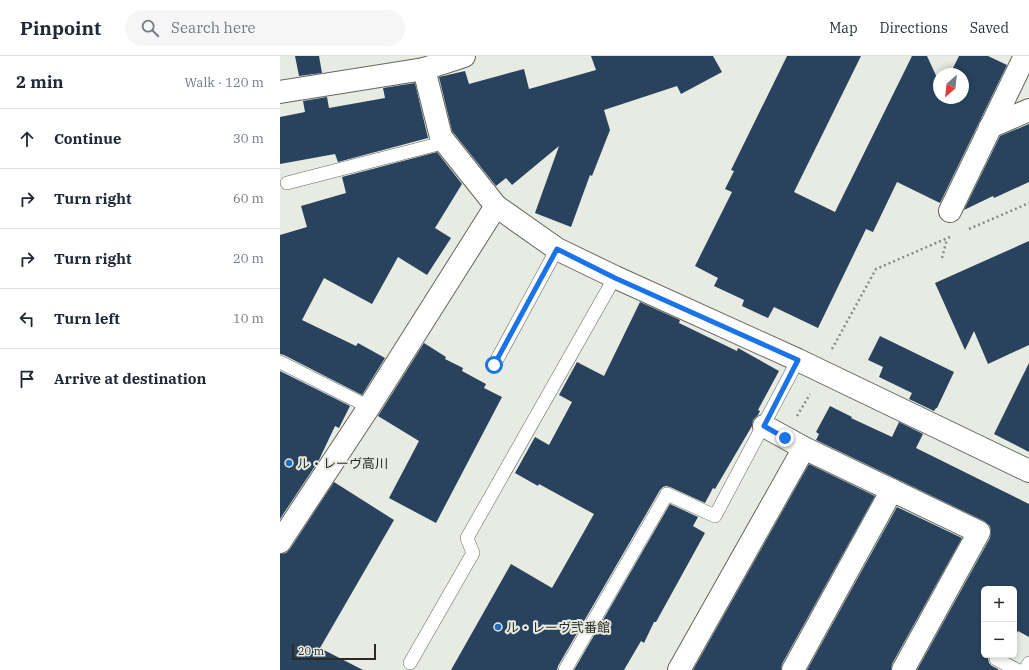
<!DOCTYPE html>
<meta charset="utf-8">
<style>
body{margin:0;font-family:"IBM Plex Serif","Noto Sans JP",serif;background:#f6f6f7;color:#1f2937}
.controls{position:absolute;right:12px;bottom:12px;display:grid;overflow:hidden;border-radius:6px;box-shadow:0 2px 6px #0003}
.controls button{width:36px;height:36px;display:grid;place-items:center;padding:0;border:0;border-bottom:1px solid #e0e1e3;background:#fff;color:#1f2937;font:20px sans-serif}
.compass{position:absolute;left:653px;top:12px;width:36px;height:36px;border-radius:50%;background:#fff;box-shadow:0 2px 6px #0003;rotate:207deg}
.scale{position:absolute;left:12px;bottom:10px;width:84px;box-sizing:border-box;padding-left:4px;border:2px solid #2a2b27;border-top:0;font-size:11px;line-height:14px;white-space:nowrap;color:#2a2b27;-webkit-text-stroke:3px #e7ebe2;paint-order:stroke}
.stop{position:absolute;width:12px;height:12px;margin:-9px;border:3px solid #1a73e8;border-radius:50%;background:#fff}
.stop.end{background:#1a73e8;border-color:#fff;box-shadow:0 1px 4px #0008}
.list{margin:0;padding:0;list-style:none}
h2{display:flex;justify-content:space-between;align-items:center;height:52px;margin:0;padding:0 16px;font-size:17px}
h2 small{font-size:13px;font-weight:400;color:#747a83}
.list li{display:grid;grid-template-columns:26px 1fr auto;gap:12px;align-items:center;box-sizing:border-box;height:60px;padding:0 16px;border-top:1px solid #e0e1e3}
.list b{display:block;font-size:15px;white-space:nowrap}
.list em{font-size:13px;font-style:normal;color:#747a83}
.icon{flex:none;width:22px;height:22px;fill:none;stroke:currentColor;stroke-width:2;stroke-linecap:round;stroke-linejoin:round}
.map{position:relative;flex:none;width:749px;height:614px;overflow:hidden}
header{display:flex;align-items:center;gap:24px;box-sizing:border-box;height:56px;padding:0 20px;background:#fff;border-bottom:1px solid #e0e1e3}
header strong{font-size:19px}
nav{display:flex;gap:22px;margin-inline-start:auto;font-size:14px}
.search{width:280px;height:36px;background:#f6f6f7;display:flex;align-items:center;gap:10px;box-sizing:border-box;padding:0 14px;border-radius:22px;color:#747a83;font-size:15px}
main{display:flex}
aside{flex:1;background:#fff}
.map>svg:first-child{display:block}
.building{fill:#29435e}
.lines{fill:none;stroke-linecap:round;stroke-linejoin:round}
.lane-casing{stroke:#63675e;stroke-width:14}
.street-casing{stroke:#63675e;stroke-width:24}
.path{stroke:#888a84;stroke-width:2.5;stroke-dasharray:2 3;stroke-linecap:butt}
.lane{stroke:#fff;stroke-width:13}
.street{stroke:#fff;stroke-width:22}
.route{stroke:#1a73e8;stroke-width:5}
.poi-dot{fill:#186ebc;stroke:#e7ebe2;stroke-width:1.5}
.labels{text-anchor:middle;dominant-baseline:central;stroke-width:4;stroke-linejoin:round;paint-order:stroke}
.poi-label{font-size:13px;fill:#2a2b27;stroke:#e7ebe2;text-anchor:start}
</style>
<header>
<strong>Pinpoint</strong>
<div class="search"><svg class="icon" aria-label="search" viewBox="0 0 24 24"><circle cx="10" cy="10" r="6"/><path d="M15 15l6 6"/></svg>Search here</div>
<nav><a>Map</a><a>Directions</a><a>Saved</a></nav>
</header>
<main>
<aside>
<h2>2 min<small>Walk · 120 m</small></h2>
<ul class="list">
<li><svg class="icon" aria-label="ahead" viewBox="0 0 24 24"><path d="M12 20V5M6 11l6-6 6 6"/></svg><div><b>Continue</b></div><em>30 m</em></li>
<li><svg class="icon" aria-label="right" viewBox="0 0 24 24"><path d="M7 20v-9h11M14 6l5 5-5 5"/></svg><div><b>Turn right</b></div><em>60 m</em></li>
<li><svg class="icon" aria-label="right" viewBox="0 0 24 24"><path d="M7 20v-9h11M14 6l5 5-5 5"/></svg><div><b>Turn right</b></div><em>20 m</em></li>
<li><svg class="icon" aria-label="left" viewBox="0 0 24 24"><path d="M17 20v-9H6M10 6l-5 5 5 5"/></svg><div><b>Turn left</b></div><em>10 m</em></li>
<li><svg class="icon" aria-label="arrive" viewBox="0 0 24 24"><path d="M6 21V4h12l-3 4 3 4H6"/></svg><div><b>Arrive at destination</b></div></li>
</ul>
</aside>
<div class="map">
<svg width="749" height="614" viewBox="0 0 749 614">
<rect width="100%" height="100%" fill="#e7ebe2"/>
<g class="building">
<polygon points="15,0 39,0 42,17 19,20"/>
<polygon points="311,0 433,0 442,16 401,38 397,30 324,54 330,74 312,120 310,119 291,171 255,157 279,90 232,129 226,122 216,130 172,75 159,21 185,15 189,28 244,13 249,33 316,14"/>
<polygon points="507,0 581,0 514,136 555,156 632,0 647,0 659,26 659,42 683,42 683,18 670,18 679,0 708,0 727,9 660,147 617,126 593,176 586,173 538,272 494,251 488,262 462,250 464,244 434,230 438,222 415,210 452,136 445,133 454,115 451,114"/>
<polygon points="135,27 148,82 58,106 55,98 0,108 0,61 25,56 23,45 47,41 49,52 105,42 103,32"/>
<polygon points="749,68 749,126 714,142 713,140 684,154 720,80"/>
<polygon points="157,96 182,128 155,172 171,182 147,219 118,201 92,248 44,222 22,264 76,290 78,287 105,302 82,339 4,299 0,298 0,179 27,171 21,150 66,137 62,121"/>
<polygon points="749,185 749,289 708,308 694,275 685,294 655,227"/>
<polygon points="360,246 400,264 399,267 457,295 458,292 499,315 478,354 480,355 478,359 473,364 472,370 435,433 433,432 425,447 390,431 386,430 383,431 380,434 278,610 277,614 171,614 231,508 272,532 314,458 259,428 258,430 235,417 255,381 269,389 292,346 279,339 297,306 324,320"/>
<polygon points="600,280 674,316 657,352 656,352 654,355 629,343 632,337 599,321 603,311 588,304"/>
<polygon points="144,287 166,301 165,303 183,312 182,315 206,328 204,332 222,341 156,467 109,442 139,385 98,360"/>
<polygon points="749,307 749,396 714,378"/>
<polygon points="0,315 70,350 59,372 55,370 39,404 0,463"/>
<polygon points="550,350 572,361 571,362 612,381 619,366 643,378 636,392 749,448 749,581 738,575 734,582 734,533 704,533 704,599 709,599 708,603 709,607 712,610 718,613 718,614 637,614 710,482 711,476 710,470 704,465 536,384 539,378 536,376"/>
<polygon points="529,408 595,440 502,608 501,614 413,614"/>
<polygon points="54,426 114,464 40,592 83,614 0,614 0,498 6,497 10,493"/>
<polygon points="390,448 418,461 413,470 425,477 376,566 374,566 364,587 361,585 344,614 294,614"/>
<polygon points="617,451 682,482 612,608 611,614 527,614"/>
</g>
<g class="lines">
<defs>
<g id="lane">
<polyline points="7,127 166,86"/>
<polyline points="0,306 89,351"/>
<polyline points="214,309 277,193"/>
<polyline points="716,603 737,614"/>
<polyline points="130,607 193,497 187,482 335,221"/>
<polyline points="285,614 387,438 435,460 518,304"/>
<polyline points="745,614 749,607"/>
</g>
<g id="street">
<polyline points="144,13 161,81 216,150 277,193 335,221 518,304 749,415"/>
<polyline points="0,36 144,13 184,0"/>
<polyline points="710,71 749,54"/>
<polyline points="670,155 745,0"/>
<polyline points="484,370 524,392 699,476 623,614"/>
<polyline points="0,486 89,351 216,150"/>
<polyline points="399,614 524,392"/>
<polyline points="513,614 612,434"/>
</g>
</defs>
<use href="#lane" class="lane-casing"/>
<use href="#street" class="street-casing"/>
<g class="path">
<polyline points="689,173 749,147"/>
<polyline points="662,202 667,183"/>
<polyline points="552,293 596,213 670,181"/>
<polyline points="517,360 530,338"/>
</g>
<use href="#lane" class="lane"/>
<use href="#street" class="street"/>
</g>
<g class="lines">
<polyline class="route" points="214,309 277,193 335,222 518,304 484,370 505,382"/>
</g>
<g class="poi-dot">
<circle cx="9" cy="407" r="4"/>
<circle cx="218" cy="571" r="4"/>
</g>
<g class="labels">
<g class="poi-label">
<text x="17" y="407">ル・レーヴ高川</text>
<text x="226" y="571">ル・レーヴ弐番館</text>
</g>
</g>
</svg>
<div class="controls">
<button>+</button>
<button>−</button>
</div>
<svg class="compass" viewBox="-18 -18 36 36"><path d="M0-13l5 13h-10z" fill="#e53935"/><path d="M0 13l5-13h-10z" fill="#747a83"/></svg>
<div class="scale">20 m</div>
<div class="stop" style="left:214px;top:309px"></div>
<div class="stop end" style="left:505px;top:382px"></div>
</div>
</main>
